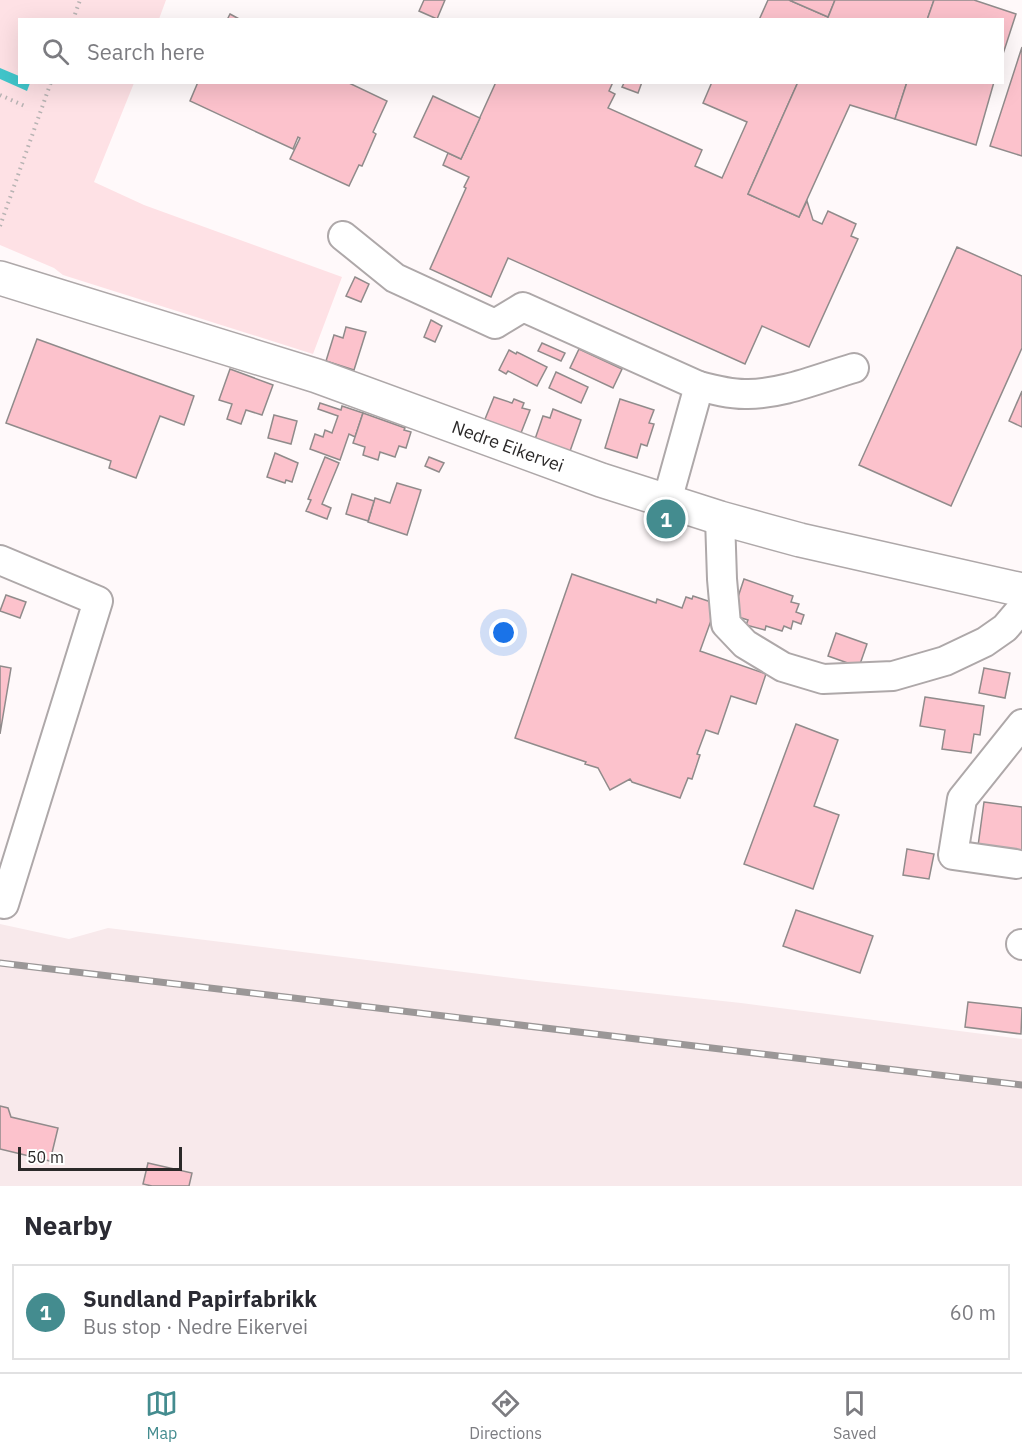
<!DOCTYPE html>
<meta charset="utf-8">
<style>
body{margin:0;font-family:"IBM Plex Sans",sans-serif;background:#f2f2f3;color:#2b2b33}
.scale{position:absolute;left:18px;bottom:15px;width:164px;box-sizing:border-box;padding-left:6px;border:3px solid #2b2929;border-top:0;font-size:16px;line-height:21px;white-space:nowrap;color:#2b2929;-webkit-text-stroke:4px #fff;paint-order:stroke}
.you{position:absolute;left:504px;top:633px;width:21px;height:21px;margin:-15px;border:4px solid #fff;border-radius:50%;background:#1a73e8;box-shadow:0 0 0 9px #1a73e833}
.badge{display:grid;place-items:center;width:39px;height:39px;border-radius:50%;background:#448c8f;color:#fff;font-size:20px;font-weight:700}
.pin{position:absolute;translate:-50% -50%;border:3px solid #fff;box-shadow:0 2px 6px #0006}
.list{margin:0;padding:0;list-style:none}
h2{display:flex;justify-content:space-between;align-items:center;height:78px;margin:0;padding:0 24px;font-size:26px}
h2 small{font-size:20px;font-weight:400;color:#7c7c81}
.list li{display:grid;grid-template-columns:39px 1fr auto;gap:18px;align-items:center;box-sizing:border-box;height:96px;margin:0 12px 12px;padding:0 12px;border:2px solid #e1e1e2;border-radius:0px}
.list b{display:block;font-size:22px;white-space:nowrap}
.list p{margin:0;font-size:20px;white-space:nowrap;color:#7c7c81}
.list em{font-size:20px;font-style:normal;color:#7c7c81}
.icon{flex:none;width:33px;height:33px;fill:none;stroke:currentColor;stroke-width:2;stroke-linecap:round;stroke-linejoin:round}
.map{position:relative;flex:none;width:1022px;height:1186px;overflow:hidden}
.search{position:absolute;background:#fff;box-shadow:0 6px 24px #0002;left:18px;right:18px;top:18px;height:66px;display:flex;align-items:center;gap:15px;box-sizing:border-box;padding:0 21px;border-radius:0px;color:#7c7c81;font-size:22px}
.sheet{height:186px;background:#fff}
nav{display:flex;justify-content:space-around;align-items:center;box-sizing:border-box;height:84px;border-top:2px solid #e1e1e2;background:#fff;font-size:16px;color:#7c7c81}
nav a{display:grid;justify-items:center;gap:3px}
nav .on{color:#448c8f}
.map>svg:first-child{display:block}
.built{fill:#f8e9eb}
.green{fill:#fee1e5}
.water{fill:#41c6cb}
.building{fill:#fcc2cc;stroke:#908b8b;stroke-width:1.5}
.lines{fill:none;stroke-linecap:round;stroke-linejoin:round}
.minor-casing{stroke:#aea8a9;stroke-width:32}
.major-casing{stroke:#aea8a9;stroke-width:36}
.path{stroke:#b7b3b3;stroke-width:4;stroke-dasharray:1.5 4.5;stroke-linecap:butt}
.minor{stroke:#fff;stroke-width:28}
.major{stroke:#fff;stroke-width:33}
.rail-casing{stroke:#9b9797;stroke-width:7}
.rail{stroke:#fff;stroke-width:4.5;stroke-dasharray:14;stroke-linecap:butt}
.labels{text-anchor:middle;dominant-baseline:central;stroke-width:4.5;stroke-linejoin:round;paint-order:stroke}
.street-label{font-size:18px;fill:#2b2929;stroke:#fff}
</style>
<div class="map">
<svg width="1022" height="1186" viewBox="0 0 1022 1186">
<rect width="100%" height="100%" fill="#fff9fa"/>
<polygon class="built" points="0,924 69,939 108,928 537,981 741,1003 1022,1039 1022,1186 0,1186"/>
<polygon class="green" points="0,0 166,0 159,19 20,20 20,82 134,83 94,182 144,205 342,277 313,354 63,275 54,268 0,245"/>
<polygon class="water" points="0,68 19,76 20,82 30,83 27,91 0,79"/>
<g class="building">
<polygon points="424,0 445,0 437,19 419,11"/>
<polygon points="768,0 789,0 828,17 827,20 759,20"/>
<polygon points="789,0 835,0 828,17"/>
<polygon points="835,0 934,0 927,20 827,20"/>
<polygon points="934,0 974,0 1016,14 1002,57 1002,20 927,20"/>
<polygon points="230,14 241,20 227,20"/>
<polygon points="1022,47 1022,156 990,146"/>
<polygon points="198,82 347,82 387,101 373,132 376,134 362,166 359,165 349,186 290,159 300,138 298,137 293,149 190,101"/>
<polygon points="496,82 613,82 609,91 615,94 608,108 702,150 695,166 722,178 747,122 703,103 712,82 798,82 748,194 799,217 807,201 813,220 822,224 828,211 856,224 851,236 858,239 809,347 762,326 745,364 508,258 491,297 430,269 466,188 464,187 469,177 443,165 448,153 461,159"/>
<polygon points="622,82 642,82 638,93 622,87 624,83"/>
<polygon points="798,82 907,82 895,119 850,105 799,217 748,194"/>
<polygon points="907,82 994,82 976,145 895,119"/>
<polygon points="433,96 480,118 461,159 414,137"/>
<polygon points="957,247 1022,276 1022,348 951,506 859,465"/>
<polygon points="355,277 369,284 361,302 346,296"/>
<polygon points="431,320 442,326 435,342 424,337"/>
<polygon points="346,327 366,332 354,370 326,361 334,335 343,338"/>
<polygon points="37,339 194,396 184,425 160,416 136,478 109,468 111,461 6,423"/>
<polygon points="542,343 565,353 561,361 538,351"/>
<polygon points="579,349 622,369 613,388 570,368"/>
<polygon points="509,350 516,354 517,352 547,367 537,386 508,371 506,374 499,370"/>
<polygon points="230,369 273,385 262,415 246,410 241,424 227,419 232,404 219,400"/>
<polygon points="556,372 588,387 581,403 549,388"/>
<polygon points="1022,391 1022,427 1009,421"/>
<polygon points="494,397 512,403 514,399 524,403 522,408 530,410 519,438 483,424"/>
<polygon points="620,399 654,410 649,423 654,424 647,446 641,444 637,458 605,448"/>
<polygon points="320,403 341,410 342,406 363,413 355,437 349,434 340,460 310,449 315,434 323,437 325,430 332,433 338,416 318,409"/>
<polygon points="553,409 581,420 569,454 534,442 543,416 550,418"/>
<polygon points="363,413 405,428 404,430 411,432 406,448 399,446 395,457 380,452 378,460 363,455 365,447 353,443"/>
<polygon points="274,415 297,421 291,444 268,438"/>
<polygon points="275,453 298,463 292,482 286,480 285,483 267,477"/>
<polygon points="325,457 339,463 322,504 331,508 327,519 306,511 311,500 308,499"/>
<polygon points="429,457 444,463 439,472 425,466"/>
<polygon points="397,483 421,490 407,535 368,522 375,498 390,503"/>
<polygon points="352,494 374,501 368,521 346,514"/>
<polygon points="572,574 656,603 657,599 682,608 686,597 692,599 693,596 717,604 700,651 766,674 756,704 731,696 718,734 706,730 697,754 700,755 692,779 688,778 680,798 632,782 630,779 610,790 598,768 585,764 586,762 515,738"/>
<polygon points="744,579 793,596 791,602 799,604 796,612 804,615 801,624 793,621 791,629 784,626 782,631 766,626 765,630 746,625 748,620 732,615"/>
<polygon points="6,595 26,602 20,618 0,611"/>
<polygon points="836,633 867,644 859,667 828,656"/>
<polygon points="0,666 11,668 0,734"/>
<polygon points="984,668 1010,673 1005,698 979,693"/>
<polygon points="925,697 984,706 980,735 974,734 971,753 942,749 945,730 920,726"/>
<polygon points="796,724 838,740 814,806 839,815 813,889 744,864"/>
<polygon points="984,802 1022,807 1022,851 978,846"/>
<polygon points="907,849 934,854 929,879 903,875"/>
<polygon points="796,910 873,936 860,973 783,946"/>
<polygon points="968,1002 1022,1008 1021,1034 965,1027"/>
<polygon points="0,1106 8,1108 11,1117 58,1128 50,1161 0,1149"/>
<polygon points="148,1163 192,1173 189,1186 152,1186 143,1184"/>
</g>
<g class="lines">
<defs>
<g id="minor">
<polyline points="343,236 395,278 495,324 523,307 699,386 667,501"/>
<path d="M699,386C714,390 729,394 745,394C780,395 820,378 854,368"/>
<polyline points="720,518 722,579 726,624 745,644 783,667 823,679 893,676 945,661 985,642 1005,628 1022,608"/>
<polyline points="0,560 98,601 4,904 0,903"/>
<polyline points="1016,864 953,855 962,799 1022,724"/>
<polyline points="1021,944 1022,945"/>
</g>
<polyline id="major" points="0,278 317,376 601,480 720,518 800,540 1022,590"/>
</defs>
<use href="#minor" class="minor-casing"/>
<use href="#major" class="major-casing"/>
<g class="path">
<polyline points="73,20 80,0"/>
<polyline points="0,95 27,107"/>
<polyline points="0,226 51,82"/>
</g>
<use href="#minor" class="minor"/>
<use href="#major" class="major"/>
<defs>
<polyline id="rail" points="0,963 1022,1085"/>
</defs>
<use href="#rail" class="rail-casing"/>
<use href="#rail" class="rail"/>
</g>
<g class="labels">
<g class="street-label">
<text transform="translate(508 446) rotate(20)">Nedre Eikervei</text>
</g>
</g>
</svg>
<div class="scale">50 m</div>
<div class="you"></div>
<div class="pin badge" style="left:666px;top:519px">1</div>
<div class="search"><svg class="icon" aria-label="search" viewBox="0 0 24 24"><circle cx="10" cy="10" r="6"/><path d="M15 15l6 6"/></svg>Search here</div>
</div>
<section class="sheet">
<h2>Nearby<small></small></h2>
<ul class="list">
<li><span class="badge">1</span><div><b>Sundland Papirfabrikk</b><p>Bus stop · Nedre Eikervei</p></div><em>60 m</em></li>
</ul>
</section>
<nav>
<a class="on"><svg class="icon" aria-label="map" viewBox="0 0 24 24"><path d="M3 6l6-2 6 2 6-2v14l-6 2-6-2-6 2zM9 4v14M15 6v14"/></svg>Map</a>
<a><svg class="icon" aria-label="directions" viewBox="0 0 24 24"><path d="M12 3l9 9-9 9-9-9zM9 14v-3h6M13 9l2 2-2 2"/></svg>Directions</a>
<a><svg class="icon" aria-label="saved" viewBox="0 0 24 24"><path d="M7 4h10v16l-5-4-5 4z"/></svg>Saved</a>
</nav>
